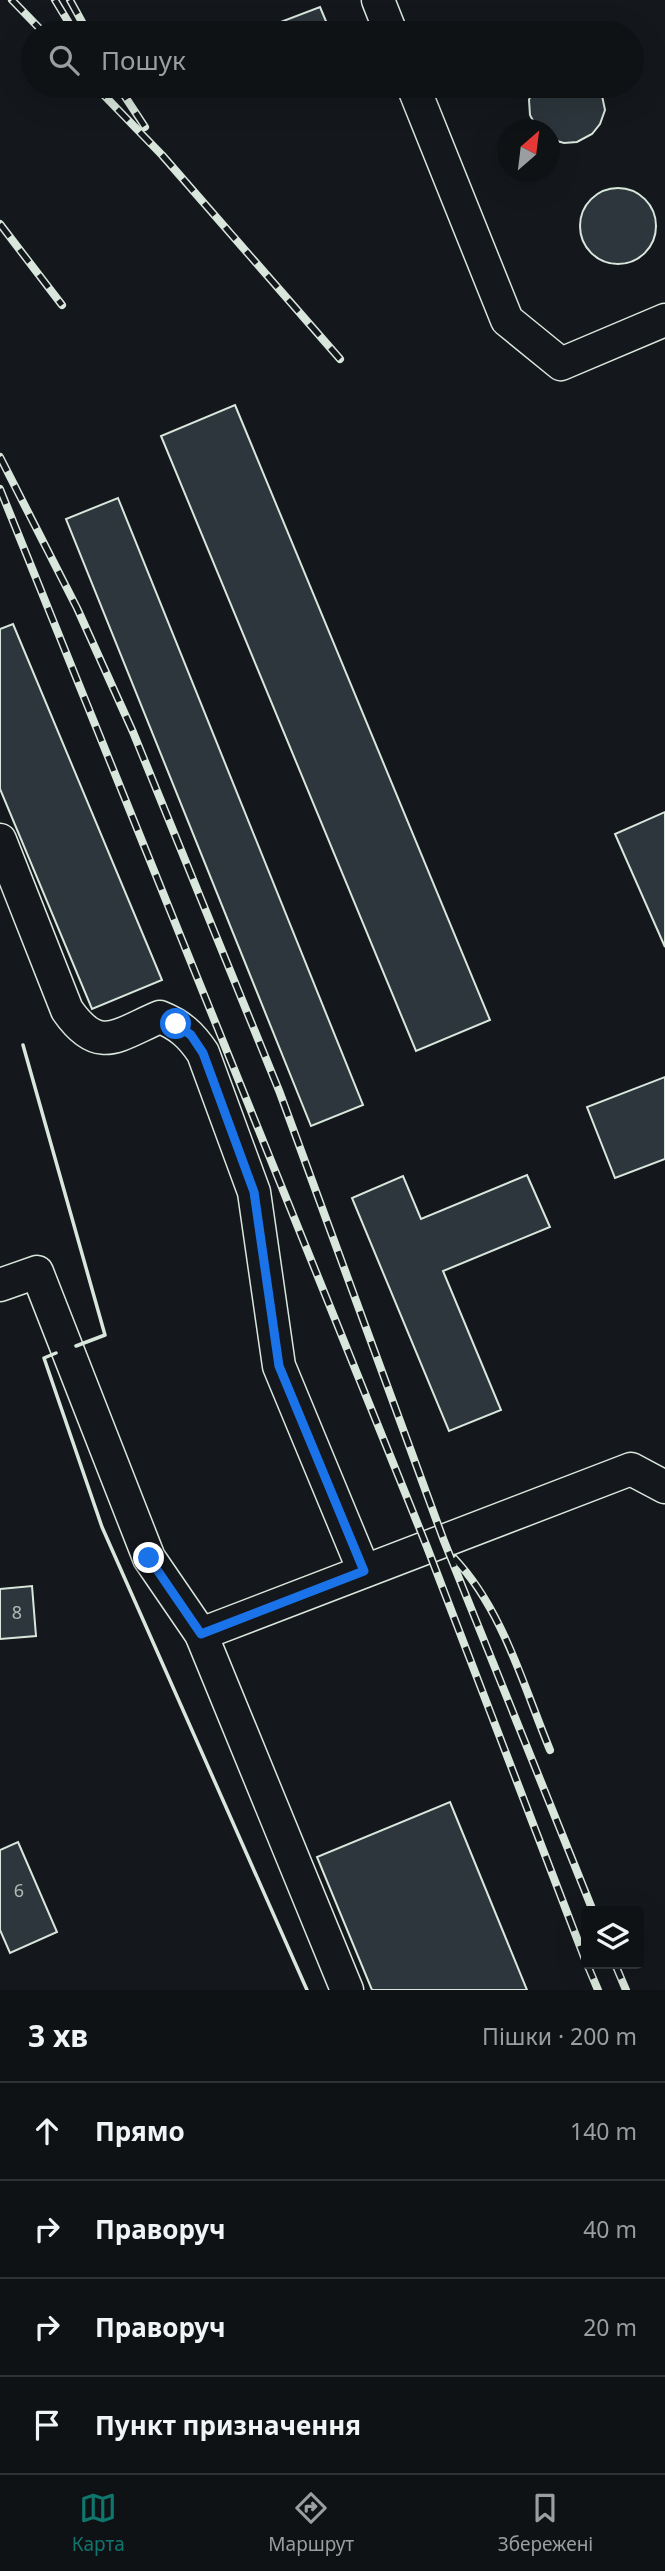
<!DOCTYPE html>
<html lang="uk">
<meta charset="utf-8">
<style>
body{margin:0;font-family:"Noto Sans",sans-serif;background:#181b1e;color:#f1f3f6}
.controls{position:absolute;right:21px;bottom:21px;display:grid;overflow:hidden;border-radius:7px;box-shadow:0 7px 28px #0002}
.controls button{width:63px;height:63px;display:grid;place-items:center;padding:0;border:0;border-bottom:2px solid #2f3234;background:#0f1215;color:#f1f3f6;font:35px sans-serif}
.compass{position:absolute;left:497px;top:119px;width:63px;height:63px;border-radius:50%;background:#0f1215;box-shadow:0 7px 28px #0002;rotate:28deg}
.stop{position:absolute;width:21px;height:21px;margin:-16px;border:5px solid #1a73e8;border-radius:50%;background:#fff}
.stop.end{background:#1a73e8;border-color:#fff;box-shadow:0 2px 7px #0008}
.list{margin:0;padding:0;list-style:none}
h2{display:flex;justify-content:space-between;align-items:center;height:91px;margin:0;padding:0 28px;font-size:30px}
h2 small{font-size:23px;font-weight:400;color:#9b9ea0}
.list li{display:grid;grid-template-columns:46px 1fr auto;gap:21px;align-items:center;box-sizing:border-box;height:98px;padding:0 28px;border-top:2px solid #2f3234}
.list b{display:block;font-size:26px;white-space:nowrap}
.list em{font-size:23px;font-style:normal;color:#9b9ea0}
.icon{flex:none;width:38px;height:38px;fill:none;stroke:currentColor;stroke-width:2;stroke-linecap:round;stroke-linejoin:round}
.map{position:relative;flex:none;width:665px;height:1990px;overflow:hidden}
.search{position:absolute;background:#0f1215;box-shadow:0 7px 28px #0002;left:21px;right:21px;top:21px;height:77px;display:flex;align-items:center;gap:18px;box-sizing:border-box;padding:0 24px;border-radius:38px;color:#9b9ea0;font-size:26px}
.sheet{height:483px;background:#0f1215}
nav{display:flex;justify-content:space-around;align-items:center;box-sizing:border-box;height:98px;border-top:2px solid #2f3234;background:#0f1215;font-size:19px;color:#9b9ea0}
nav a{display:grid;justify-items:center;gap:4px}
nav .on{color:#0f766e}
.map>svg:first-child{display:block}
.building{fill:#2c363c;stroke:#d8e6dc;stroke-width:2}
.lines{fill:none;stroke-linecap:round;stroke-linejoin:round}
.minor-casing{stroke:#d8e6dc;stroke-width:35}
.minor{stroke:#14181c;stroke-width:32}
.rail-casing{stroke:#d8e6dc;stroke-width:8}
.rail{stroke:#14181c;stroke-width:5;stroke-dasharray:16;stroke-linecap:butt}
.wall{stroke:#d8e6dc;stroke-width:3.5}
.route{stroke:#1a73e8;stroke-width:9}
.labels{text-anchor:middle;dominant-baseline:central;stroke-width:5;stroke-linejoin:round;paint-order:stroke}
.number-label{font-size:18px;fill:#adbab4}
</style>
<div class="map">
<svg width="665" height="1990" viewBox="0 0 665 1990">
<rect width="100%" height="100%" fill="#14181c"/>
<g class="building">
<polygon points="320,7 331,33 273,33 270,26"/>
<polygon points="534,86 600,86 605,110 600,124 592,134 577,142 564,143 550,139 550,130 538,130 530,115 529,100"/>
<circle cx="618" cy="226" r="38"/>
<polygon points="235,405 490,1020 416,1051 161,436"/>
<polygon points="118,498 363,1105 311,1126 66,519"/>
<polygon points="13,624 162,980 92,1009 0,789 0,629"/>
<polygon points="665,812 665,947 615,834"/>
<polygon points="665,1077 665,1159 615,1178 587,1107"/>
<polygon points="527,1175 550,1227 443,1271 501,1410 449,1431 352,1198 403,1176 421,1219"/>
<polygon points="32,1586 36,1636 0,1639 0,1589"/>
<polygon points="450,1802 527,1990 372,1990 317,1857"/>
<polygon points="18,1842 57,1932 10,1953 0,1930 0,1850"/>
</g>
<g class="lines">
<defs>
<g id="minor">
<polyline points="378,0 391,33"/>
<polyline points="413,86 507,320 561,364 665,320"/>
<path d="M0,840L67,1010C99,1056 117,1035 160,1017C180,1025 191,1035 203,1053L254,1192L279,1366L364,1571"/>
<polyline points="0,1285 37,1272 149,1558 201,1634 347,1990"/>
<polyline points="201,1634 631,1469 665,1487"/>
</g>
</defs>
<use href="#minor" class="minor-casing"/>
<use href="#minor" class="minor"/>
<defs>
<g id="rail">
<polyline points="12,0 44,33"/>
<polyline points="55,0 75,33"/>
<polyline points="70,0 88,33"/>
<polyline points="95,86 162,155 340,359"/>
<polyline points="118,86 145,127"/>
<polyline points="0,224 62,305"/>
<polyline points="0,457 77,608 133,732 280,1093 444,1541 593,1911"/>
<polyline points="0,489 427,1547 586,1962"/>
<path d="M454,1558C503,1610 523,1685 550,1750"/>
<polyline points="587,1964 598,1990"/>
<polyline points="615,1964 626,1990"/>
</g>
</defs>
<use href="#rail" class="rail-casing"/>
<use href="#rail" class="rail"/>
<g class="wall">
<polyline points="23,1045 105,1335 76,1346"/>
<polyline points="56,1353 44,1358 102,1527 307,1990"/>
</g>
</g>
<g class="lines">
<polyline class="route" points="149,1558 201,1634 364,1571 279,1366 254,1192 203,1053 191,1035 176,1024"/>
</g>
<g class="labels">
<g class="number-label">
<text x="17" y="1612">8</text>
<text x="19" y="1890">6</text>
</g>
</g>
</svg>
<div class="controls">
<button><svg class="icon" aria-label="layers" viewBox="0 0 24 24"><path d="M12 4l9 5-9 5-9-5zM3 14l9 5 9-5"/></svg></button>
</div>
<svg class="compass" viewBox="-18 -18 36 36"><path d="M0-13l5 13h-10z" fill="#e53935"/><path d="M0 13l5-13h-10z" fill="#9b9ea0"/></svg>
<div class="stop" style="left:176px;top:1024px"></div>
<div class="stop end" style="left:149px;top:1558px"></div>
<div class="search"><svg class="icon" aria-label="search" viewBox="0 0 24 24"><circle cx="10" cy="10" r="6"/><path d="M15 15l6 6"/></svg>Пошук</div>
</div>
<section class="sheet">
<h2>3 хв<small>Пішки · 200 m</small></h2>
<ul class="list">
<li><svg class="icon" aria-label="ahead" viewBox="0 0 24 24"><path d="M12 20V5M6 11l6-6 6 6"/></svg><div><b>Прямо</b></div><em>140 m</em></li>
<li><svg class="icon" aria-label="right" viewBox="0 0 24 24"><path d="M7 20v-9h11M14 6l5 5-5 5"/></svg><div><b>Праворуч</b></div><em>40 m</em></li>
<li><svg class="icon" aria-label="right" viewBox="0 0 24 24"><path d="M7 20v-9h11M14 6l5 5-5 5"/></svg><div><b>Праворуч</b></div><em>20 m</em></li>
<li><svg class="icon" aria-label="arrive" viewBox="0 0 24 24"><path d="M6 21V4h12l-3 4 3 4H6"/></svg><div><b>Пункт призначення</b></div></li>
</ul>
</section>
<nav>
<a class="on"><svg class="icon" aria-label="map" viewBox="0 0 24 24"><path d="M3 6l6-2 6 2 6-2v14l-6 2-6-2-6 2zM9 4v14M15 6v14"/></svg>Карта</a>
<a><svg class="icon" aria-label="directions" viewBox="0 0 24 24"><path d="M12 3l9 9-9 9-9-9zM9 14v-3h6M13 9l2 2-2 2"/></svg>Маршрут</a>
<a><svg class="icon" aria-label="saved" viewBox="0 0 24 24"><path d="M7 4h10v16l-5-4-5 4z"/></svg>Збережені</a>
</nav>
